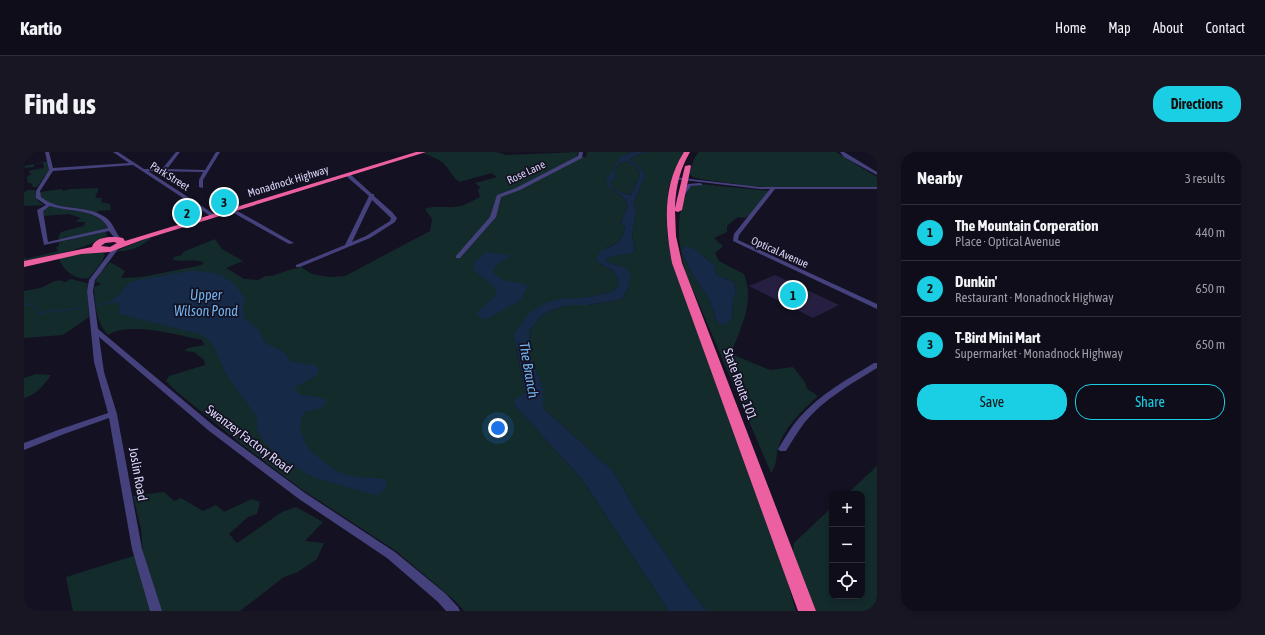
<!DOCTYPE html>
<meta charset="utf-8">
<style>
body{margin:0;font-family:"Asap Condensed",sans-serif;background:#181623;color:#f1f3f6}
.controls{position:absolute;right:12px;bottom:12px;display:grid;overflow:hidden;border-radius:8px;box-shadow:0 2px 6px #0003}
.controls button{width:36px;height:36px;display:grid;place-items:center;padding:0;border:0;border-bottom:1px solid #2f2d39;background:#0f0d1a;color:#f1f3f6;font:20px sans-serif}
.you{position:absolute;left:474px;top:276px;width:14px;height:14px;margin:-10px;border:3px solid #fff;border-radius:50%;background:#1a73e8;box-shadow:0 0 0 6px #1a73e833}
.badge{display:grid;place-items:center;width:26px;height:26px;border-radius:50%;background:#1acee3;color:#111;font-size:13px;font-weight:700}
.pin{position:absolute;translate:-50% -50%;border:2px solid #fff;box-shadow:0 1px 4px #0006}
.list{margin:0;padding:0;list-style:none}
h2{display:flex;justify-content:space-between;align-items:center;height:52px;margin:0;padding:0 16px;font-size:17px}
h2 small{font-size:13px;font-weight:400;color:#9b9ca2}
.list li{display:grid;grid-template-columns:26px 1fr auto;gap:12px;align-items:center;box-sizing:border-box;height:56px;padding:0 16px;border-top:1px solid #2f2d39}
.list b{display:block;font-size:15px;white-space:nowrap}
.list p{margin:0;font-size:13px;white-space:nowrap;color:#9b9ca2}
.list em{font-size:13px;font-style:normal;color:#9b9ca2}
.actions{display:flex;gap:8px;padding:12px 16px}
.actions a{flex:1;padding:9px 0;border:1px solid #1acee3;border-radius:16px;text-align:center;font-size:14px;color:#1acee3}
.actions .main{background:#1acee3;color:#111}
.icon{flex:none;width:22px;height:22px;fill:none;stroke:currentColor;stroke-width:2;stroke-linecap:round;stroke-linejoin:round}
.map{position:relative;flex:none;width:853px;height:459px;overflow:hidden;border-radius:16px}
header{display:flex;align-items:center;gap:24px;box-sizing:border-box;height:56px;padding:0 20px;background:#0f0d1a;border-bottom:1px solid #2f2d39}
header strong{font-size:19px}
nav{display:flex;gap:22px;margin-inline-start:auto;font-size:14px}
.intro{display:flex;align-items:center;justify-content:space-between;box-sizing:border-box;height:96px;padding:0 24px}
h1{margin:0;font-size:28px}
.button{padding:10px 18px;border-radius:16px;background:#1acee3;color:#111;font-size:14px;font-weight:700}
main{display:flex;gap:24px;padding:0 24px}
aside{flex:1;background:#0f0d1a;border-radius:16px;box-shadow:0 2px 6px #0003}
.map>svg:first-child{display:block}
.green{fill:#142b2b;fill-rule:evenodd}
.water{fill:#162947;fill-rule:evenodd}
.lines{fill:none;stroke-linecap:round;stroke-linejoin:round}
.stream{stroke:#162947;stroke-width:1.5}
.building{fill:#261f41}
.minor{fill:#44417c;fill-rule:evenodd}
.highway{fill:#ec60a2;fill-rule:evenodd}
.labels{text-anchor:middle;dominant-baseline:central;stroke-width:3.5;stroke-linejoin:round;paint-order:stroke}
.far-street-label{font-size:11px;fill:#dbd7fa;stroke:#141122}
.street-label{font-size:13px;fill:#dbd7fa;stroke:#141122}
.water-label{font-size:14px;font-style:italic;fill:#71b4ee;stroke:#141122}
</style>
<header>
<strong>Kartio</strong>
<nav><a>Home</a><a>Map</a><a>About</a><a>Contact</a></nav>
</header>
<div class="intro"><h1>Find us</h1><a class="button">Directions</a></div>
<main>
<div class="map">
<svg width="853" height="459" viewBox="0 0 853 459">
<rect width="100%" height="100%" fill="#141122"/>
<g class="green">
<path d="M404,0H472L482,3L554,0L553,4L562,5L563,0H610C593,4 586,19 585,35L599,45L604,53L597,71L601,75C599,88 593,92 582,96L577,113C589,117 592,120 595,132L590,139L565,145L521,151L492,196L501,241L491,254L558,327L645,459H440L430,448L372,399L277,337L216,291L153,240L142,229L145,224L181,213L180,208L170,200L160,199L164,196L180,193L178,188C154,183 105,169 84,183C72,170 71,152 70,135L76,133V131L71,130L76,121L86,110L101,119L97,126L118,125L173,114L179,112V110C169,107 159,110 149,108L150,105L158,103L159,100L191,87L198,97L219,109L202,116L220,127L234,128L242,124H248L262,119L277,115L288,122L305,125L321,124L406,79L408,67L401,57C413,53 418,56 429,55C439,55 448,49 456,45L454,38L456,35L451,31L473,25L468,21L435,30C429,25 426,18 420,12C415,7 407,4 399,1Z"/>
<polygon points="622,0 661,0 653,14 644,37 643,81 650,116 714,282 747,374 772,459 683,459 669,442 611,357 589,319 519,256 519,236 506,202 505,179 518,163 528,158 545,153 563,153 598,147 604,136 602,116 583,110 582,106 611,99 608,84 612,62 610,49 621,25 620,19 606,8 610,4"/>
<polygon points="675,0 812,0 853,25 853,35 761,36 727,34 676,27 669,25 665,21 671,5"/>
<polygon points="24,9 25,18 13,35 9,35 8,32 3,30 4,27 2,27 4,24 8,22 4,21 7,18 20,16 19,11 10,12 10,15 1,16 0,14"/>
<path d="M601,9L607,11L616,19L615,26L607,43C599,41 589,39 586,30L591,26L590,20L595,11Z"/>
<path d="M677,32L745,39L725,64L721,66L714,65L703,74V80L690,86L699,94L691,101L695,109L720,122C731,151 717,174 707,202L746,218L769,215L781,230L783,237L794,244C778,259 760,275 754,297C751,308 754,310 747,321L661,119C654,90 650,63 666,35ZM665,95C675,101 692,110 692,123L710,130L712,139L709,148L708,166L693,170L686,149L667,120L659,102Z"/>
<polygon points="75,36 71,46 78,46 77,50 86,52 87,58 74,59 73,61 28,52 21,49 15,44 16,40 38,37 39,39 46,37"/>
<polygon points="4,38 11,38 14,49 20,53 0,54 0,40"/>
<path d="M27,54C42,57 78,59 83,76L38,88L34,86L37,80L60,74L61,70H51L57,66L45,62L19,64L18,59Z"/>
<polygon points="80,80 82,80 83,84 64,93 46,99 0,109 0,105 2,107 34,99 32,95 35,94 35,90"/>
<path d="M126,85L127,86C118,95 104,100 92,99Z"/>
<path d="M63,99H77L81,103L77,111L65,126C52,129 39,118 35,107Z"/>
<path d="M47,127L63,131L64,132L63,137L65,165L39,183L0,186V139C5,138 11,137 16,136C25,133 32,125 41,130Z"/>
<path d="M12,222L27,223C21,232 11,244 0,246V226Z"/>
<polygon points="853,314 853,459 790,459 768,405 770,391 808,355 808,444 838,444 838,342 823,342"/>
<polygon points="140,340 150,349 157,346 179,359 192,353 200,360 228,347 236,350 233,362 224,365 205,382 213,391 258,360 272,355 299,370 281,389 300,391 293,407 272,421 260,425 216,459 49,459 42,425 119,401 117,377 109,344"/>
</g>
<g class="water">
<path d="M610,0H622L610,4L606,8L620,19L621,25L610,49L612,62L608,84L611,100L582,106L583,110L602,116L607,123L604,136L598,147L563,153H545L528,158L518,163L505,179L506,202L519,236V256L589,319L611,357L669,442L683,459H645L558,327L491,254L490,248L501,241L490,182L505,161L521,151L534,147L565,145L590,139L595,132C590,111 583,120 573,108L574,101C587,93 598,93 601,75L597,71L604,53L599,45L585,35L582,29L596,5ZM601,9L607,11L616,19L615,26L607,43C599,41 589,39 586,30L592,26L590,20L595,11Z"/>
<polygon points="662,94 672,98 690,113 692,123 710,130 712,139 709,148 708,166 701,173 693,170 686,149 667,120 659,102 659,95"/>
<path d="M462,100L487,103L471,114L469,118L471,123L480,128L504,133L497,148L463,167L457,166L452,161C459,156 464,149 472,144L473,139C470,132 456,127 449,116L451,110Z"/>
<path d="M165,119C192,119 205,122 221,146L219,157L220,166L235,178L241,191L261,200L264,207L268,210L291,213L295,217L292,224L270,236L277,243L295,245L303,248L300,254L294,257L281,260L278,264L276,276L282,293L289,301L312,319L326,324L361,327L363,335L355,343L348,342L292,326L281,321L252,302L240,290L233,277V265L203,224L189,193L179,183L96,162L95,152L93,150L85,152L93,144L97,142L98,138L105,131L113,128Z"/>
</g>
<g class="lines">
<g class="stream">
<polyline points="0,153 7,152 13,157 14,161 58,156"/>
<polyline points="75,153 86,150"/>
</g>
</g>
<polygon class="building" points="751,123 815,153 789,166 725,134"/>
<g class="lines">
<g class="minor">
<path d="M21,0H25L29,16L105,11L89,0H94L120,17H138L152,0H156L143,17L181,18L192,0H196L179,28V36L175,35V28L179,20L124,19L193,64L188,65L109,13L29,19L16,39L17,45C35,60 61,52 81,65C89,70 91,80 97,87L92,88L85,79L20,93L13,58L22,53L12,46V39L25,18ZM26,54C44,60 74,56 84,76L24,90L19,59Z"/>
<polygon points="555,0 559,0 558,6 496,38 477,45 472,65 436,106 432,106 432,104 466,65 473,43 492,36 554,4"/>
<polygon points="816,0 820,0 853,20 853,23 820,5"/>
<path d="M322,22H326L348,42H350V44L368,60L373,66L371,70L346,86L276,115H272V113L321,93L345,44L322,24ZM348,48L367,66L366,69L342,84L328,90Z"/>
<polygon points="649,25 736,35 853,35 853,37 751,37 715,83 714,88 853,152 853,157 709,89 710,82 746,37 736,37 651,27 649,27"/>
<polygon points="676,31 678,32 678,33 667,34 658,47 654,47 653,46 664,32"/>
<polygon points="206,57 210,57 270,91 265,92 206,59"/>
<polygon points="92,94 95,96 71,128 69,139 74,177 190,274 281,341 371,400 422,442 434,455 436,459 422,459 414,450 363,406 275,347 184,278 75,185 80,220 93,262 118,397 138,459 126,459 108,397 85,266 40,282 0,298 0,291 34,278 84,261 70,210 63,139 65,128 90,95"/>
<path d="M850,211H853V216C827,232 800,247 781,270C774,279 768,289 762,299H756L754,297C761,286 767,275 775,266C796,242 824,227 850,211Z"/>
</g>
<g class="highway">
<path d="M392,0H402L118,88L86,100L57,102L0,115V109L68,95C71,84 89,84 99,86L101,89ZM90,90L93,91L86,95L77,94L81,91Z"/>
<path d="M660,0H666C656,17 652,34 651,54V56L661,14L666,13L667,14L658,58L654,60L651,59L652,84L658,111L792,459H774L648,111C641,73 638,34 660,0Z"/>
</g>
</g>
<g class="labels">
<g class="far-street-label">
<text transform="translate(502 20) rotate(-25)">Rose Lane</text>
<text transform="translate(146 24) rotate(32)">Park Street</text>
<text transform="translate(264 29) rotate(-17)">Monadnock Highway</text>
<text transform="translate(756 100) rotate(24)">Optical Avenue</text>
</g>
<g class="street-label">
<text transform="translate(716 232) rotate(70)">State Route 101</text>
<text transform="translate(225 287) rotate(37)">Swanzey Factory Road</text>
<text transform="translate(114 322) rotate(80)">Joslin Road</text>
</g>
<g class="water-label">
<text x="182" y="143">Upper<tspan x="182" dy="16">Wilson Pond</tspan></text>
<text transform="translate(505 218) rotate(80)">The Branch</text>
</g>
</g>
</svg>
<div class="controls">
<button>+</button>
<button>−</button>
<button><svg class="icon" aria-label="locate" viewBox="0 0 24 24"><circle cx="12" cy="12" r="6"/><path d="M12 2v4M12 18v4M2 12h4M18 12h4"/></svg></button>
</div>
<div class="you"></div>
<div class="pin badge" style="left:769px;top:143px">1</div>
<div class="pin badge" style="left:163px;top:61px">2</div>
<div class="pin badge" style="left:200px;top:50px">3</div>
</div>
<aside>
<h2>Nearby<small>3 results</small></h2>
<ul class="list">
<li><span class="badge">1</span><div><b>The Mountain Corperation</b><p>Place · Optical Avenue</p></div><em>440 m</em></li>
<li><span class="badge">2</span><div><b>Dunkin'</b><p>Restaurant · Monadnock Highway</p></div><em>650 m</em></li>
<li><span class="badge">3</span><div><b>T-Bird Mini Mart</b><p>Supermarket · Monadnock Highway</p></div><em>650 m</em></li>
</ul>
<div class="actions"><a class="main">Save</a><a>Share</a></div>
</aside>
</main>
